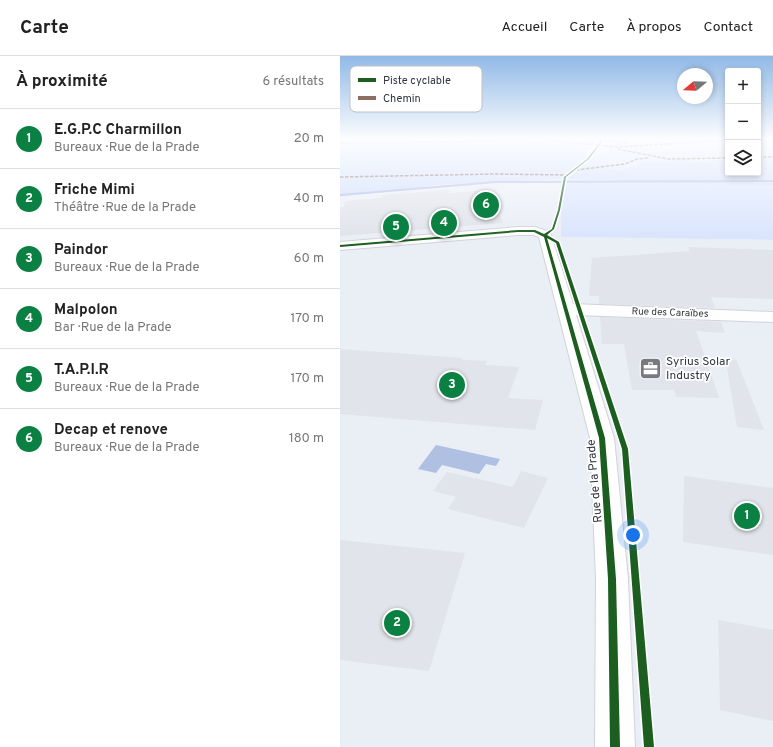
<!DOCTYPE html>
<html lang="fr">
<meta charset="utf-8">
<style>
body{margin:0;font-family:Overpass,sans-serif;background:#f6f6f6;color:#222}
.controls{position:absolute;right:12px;top:12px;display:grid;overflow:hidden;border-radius:4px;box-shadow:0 2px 6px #0003}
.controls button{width:36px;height:36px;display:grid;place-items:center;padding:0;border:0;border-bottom:1px solid #e0e0e0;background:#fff;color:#222;font:20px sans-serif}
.compass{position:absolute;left:337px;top:12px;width:36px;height:36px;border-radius:50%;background:#fff;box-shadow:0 2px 6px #0003;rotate:251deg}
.you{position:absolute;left:293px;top:479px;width:14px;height:14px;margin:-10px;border:3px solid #fff;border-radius:50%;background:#1a73e8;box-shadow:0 0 0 6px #1a73e833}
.badge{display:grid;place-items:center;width:26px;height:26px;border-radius:50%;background:#0b8043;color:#fff;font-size:13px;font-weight:700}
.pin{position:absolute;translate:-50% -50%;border:2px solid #fff;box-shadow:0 1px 4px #0006}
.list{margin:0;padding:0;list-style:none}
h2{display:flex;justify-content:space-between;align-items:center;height:52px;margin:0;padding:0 16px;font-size:17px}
h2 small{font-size:13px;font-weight:400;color:#767676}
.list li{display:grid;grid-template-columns:26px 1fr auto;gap:12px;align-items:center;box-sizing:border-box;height:60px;padding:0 16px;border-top:1px solid #e0e0e0}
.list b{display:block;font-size:15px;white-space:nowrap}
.list p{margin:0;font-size:13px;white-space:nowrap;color:#767676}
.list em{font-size:13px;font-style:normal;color:#767676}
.icon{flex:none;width:22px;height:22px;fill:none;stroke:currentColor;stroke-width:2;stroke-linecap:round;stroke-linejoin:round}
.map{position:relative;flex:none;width:433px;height:691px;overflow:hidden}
header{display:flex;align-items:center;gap:24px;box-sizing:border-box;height:56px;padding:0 20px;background:#fff;border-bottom:1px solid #e0e0e0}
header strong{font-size:19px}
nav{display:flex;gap:22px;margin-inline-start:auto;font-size:14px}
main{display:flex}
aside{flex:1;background:#fff}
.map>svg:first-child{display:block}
.built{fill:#eaeef5}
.green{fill:#dae5fd}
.forest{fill:#d1defb}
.water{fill:#b0c0e3}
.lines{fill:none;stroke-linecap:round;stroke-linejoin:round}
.stream{fill:#b0c0e3;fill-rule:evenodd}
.building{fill:#e1e4ea}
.minor-casing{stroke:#d1d3d9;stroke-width:2}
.minor{fill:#fefeff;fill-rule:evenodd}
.quiet{stroke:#8d6e63;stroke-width:1.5;stroke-dasharray:3.5 1.5;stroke-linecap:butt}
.cycleway-casing{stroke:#fff;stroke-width:3}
.cycleway{fill:#1b5e20;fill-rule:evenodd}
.labels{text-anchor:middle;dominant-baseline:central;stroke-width:3.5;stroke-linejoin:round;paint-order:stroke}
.far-street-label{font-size:10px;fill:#31353e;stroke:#fff}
.poi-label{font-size:12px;fill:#31353e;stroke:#fff;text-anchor:start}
.street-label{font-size:12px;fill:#31353e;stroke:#fff}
.key{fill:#fff;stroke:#c1c2c5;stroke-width:1}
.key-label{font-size:11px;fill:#31353e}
</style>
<header>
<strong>Carte</strong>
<nav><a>Accueil</a><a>Carte</a><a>À propos</a><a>Contact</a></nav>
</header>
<main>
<aside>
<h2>À proximité<small>6 résultats</small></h2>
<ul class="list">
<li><span class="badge">1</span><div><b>E.G.P.C Charmillon</b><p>Bureaux · Rue de la Prade</p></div><em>20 m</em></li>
<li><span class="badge">2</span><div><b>Friche Mimi</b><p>Théâtre · Rue de la Prade</p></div><em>40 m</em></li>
<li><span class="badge">3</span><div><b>Paindor</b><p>Bureaux · Rue de la Prade</p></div><em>60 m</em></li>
<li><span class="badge">4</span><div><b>Malpolon</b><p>Bar · Rue de la Prade</p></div><em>170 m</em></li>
<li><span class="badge">5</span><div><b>T.A.P.I.R</b><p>Bureaux · Rue de la Prade</p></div><em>170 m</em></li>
<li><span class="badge">6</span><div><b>Decap et renove</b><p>Bureaux · Rue de la Prade</p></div><em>180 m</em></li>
</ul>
</aside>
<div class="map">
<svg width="433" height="691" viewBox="0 0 433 691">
<rect width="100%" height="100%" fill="#f9fbfe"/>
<polygon class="built" points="221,123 221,181 433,184 433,691 0,691 0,141 97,129"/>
<g class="green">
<polygon points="261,83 388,83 388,104 298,106 304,110 284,114 261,112 261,105 252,101 264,86"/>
<rect x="418" y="83" width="15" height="20"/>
<polygon points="221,123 389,129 433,129 433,184 221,181"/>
</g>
<polygon class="forest" points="0,83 254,83 257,85 247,97 245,105 238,111 252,101 261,105 261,112 283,114 303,110 297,106 388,104 388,117 418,117 418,103 433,103 433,129 389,129 221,123 97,129 0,141"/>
<polygon class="water" points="96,389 160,403 156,410 146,408 139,418 102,409 96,417 78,413"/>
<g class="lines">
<polygon class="stream" points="433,124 433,126 156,127 0,140 0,138 156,125"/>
</g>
<g class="building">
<polygon points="109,134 109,137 150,134 163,167 0,180 0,151 4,151 5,145 42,142 42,139"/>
<polygon points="348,191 433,194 433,243 371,241 375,252 259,248 259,240 249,240 252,202 350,195"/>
<polygon points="260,261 381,266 385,277 356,275 379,342 336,341 334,334 292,334 284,288 262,288"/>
<polygon points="0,293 123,302 122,304 147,305 145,309 179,311 168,342 203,344 195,374 0,358"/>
<polygon points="396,303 424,374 397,371 386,306"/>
<polygon points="181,415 208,422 184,472 108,453 116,441 93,435 107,416 173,431"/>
<polygon points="344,420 433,432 433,499 343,486"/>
<polygon points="0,484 125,497 89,615 0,604"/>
<polygon points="378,564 433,574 433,665 380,654"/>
</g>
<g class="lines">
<defs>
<polygon id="minor" points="178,171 195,171 210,176 233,248 433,256 433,266 236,259 274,382 288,523 295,691 255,691 256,523 250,382 199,181 193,179 178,179 0,194 0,186"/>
</defs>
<use href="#minor" class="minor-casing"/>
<use href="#minor" class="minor"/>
<g class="quiet">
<polyline points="258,84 289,87"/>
<polyline points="0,87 110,86 198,83 278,91 388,84"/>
<polyline points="278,93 328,103 388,102"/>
<polyline points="418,101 433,101"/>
<polyline points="236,114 285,108 297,103 308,102"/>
<polyline points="0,121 155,118 228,119"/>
</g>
<defs>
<polygon id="cycleway" points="257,83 259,83 262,86 249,103 226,121 220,154 214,173 207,179 219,186 288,393 314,691 304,691 282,393 216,187 207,182 265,382 276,523 280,691 270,691 268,523 259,382 204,181 194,176 178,176 0,191 0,189 178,174 195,174 204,178 212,173 218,154 224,121 247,103 260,86"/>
</defs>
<use href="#cycleway" class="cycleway-casing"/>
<use href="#cycleway" class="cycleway"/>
</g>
<linearGradient id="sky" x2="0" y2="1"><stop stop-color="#91b9e6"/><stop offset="0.46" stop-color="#fcfdff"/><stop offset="1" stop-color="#fcfdff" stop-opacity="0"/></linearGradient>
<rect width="433" height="180" fill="url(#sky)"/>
<defs>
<symbol id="office-square" viewBox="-11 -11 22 22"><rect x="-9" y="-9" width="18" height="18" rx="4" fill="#777a81" stroke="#fff"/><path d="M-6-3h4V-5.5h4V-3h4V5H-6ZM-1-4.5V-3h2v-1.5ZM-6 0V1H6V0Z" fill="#fff"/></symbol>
</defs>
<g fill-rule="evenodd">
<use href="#office-square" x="298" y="300" width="25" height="25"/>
</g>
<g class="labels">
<g class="far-street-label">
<text transform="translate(330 257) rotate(2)">Rue des Caraïbes</text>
</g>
<g class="poi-label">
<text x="326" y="306">Syrius Solar<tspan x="326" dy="14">Industry</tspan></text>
</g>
<g class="street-label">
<text transform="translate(255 425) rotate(-95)">Rue de la Prade</text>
</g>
</g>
<rect x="10" y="10" width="132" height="46" rx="6" class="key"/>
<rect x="18" y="22" width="18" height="4" fill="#1b5e20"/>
<rect x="18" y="40" width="18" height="4" fill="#8d6e63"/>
<g class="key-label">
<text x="43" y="28">Piste cyclable</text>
<text x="43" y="46">Chemin</text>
</g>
</svg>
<div class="controls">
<button>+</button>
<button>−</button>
<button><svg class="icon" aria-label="layers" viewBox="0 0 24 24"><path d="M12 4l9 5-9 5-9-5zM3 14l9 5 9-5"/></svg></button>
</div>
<svg class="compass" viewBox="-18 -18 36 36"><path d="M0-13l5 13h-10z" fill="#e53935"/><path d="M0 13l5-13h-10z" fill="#767676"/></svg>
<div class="you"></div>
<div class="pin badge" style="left:407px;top:460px">1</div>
<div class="pin badge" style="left:57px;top:567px">2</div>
<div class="pin badge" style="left:112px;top:329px">3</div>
<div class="pin badge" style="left:104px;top:167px">4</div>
<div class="pin badge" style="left:56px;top:171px">5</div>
<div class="pin badge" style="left:146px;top:149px">6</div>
</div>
</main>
